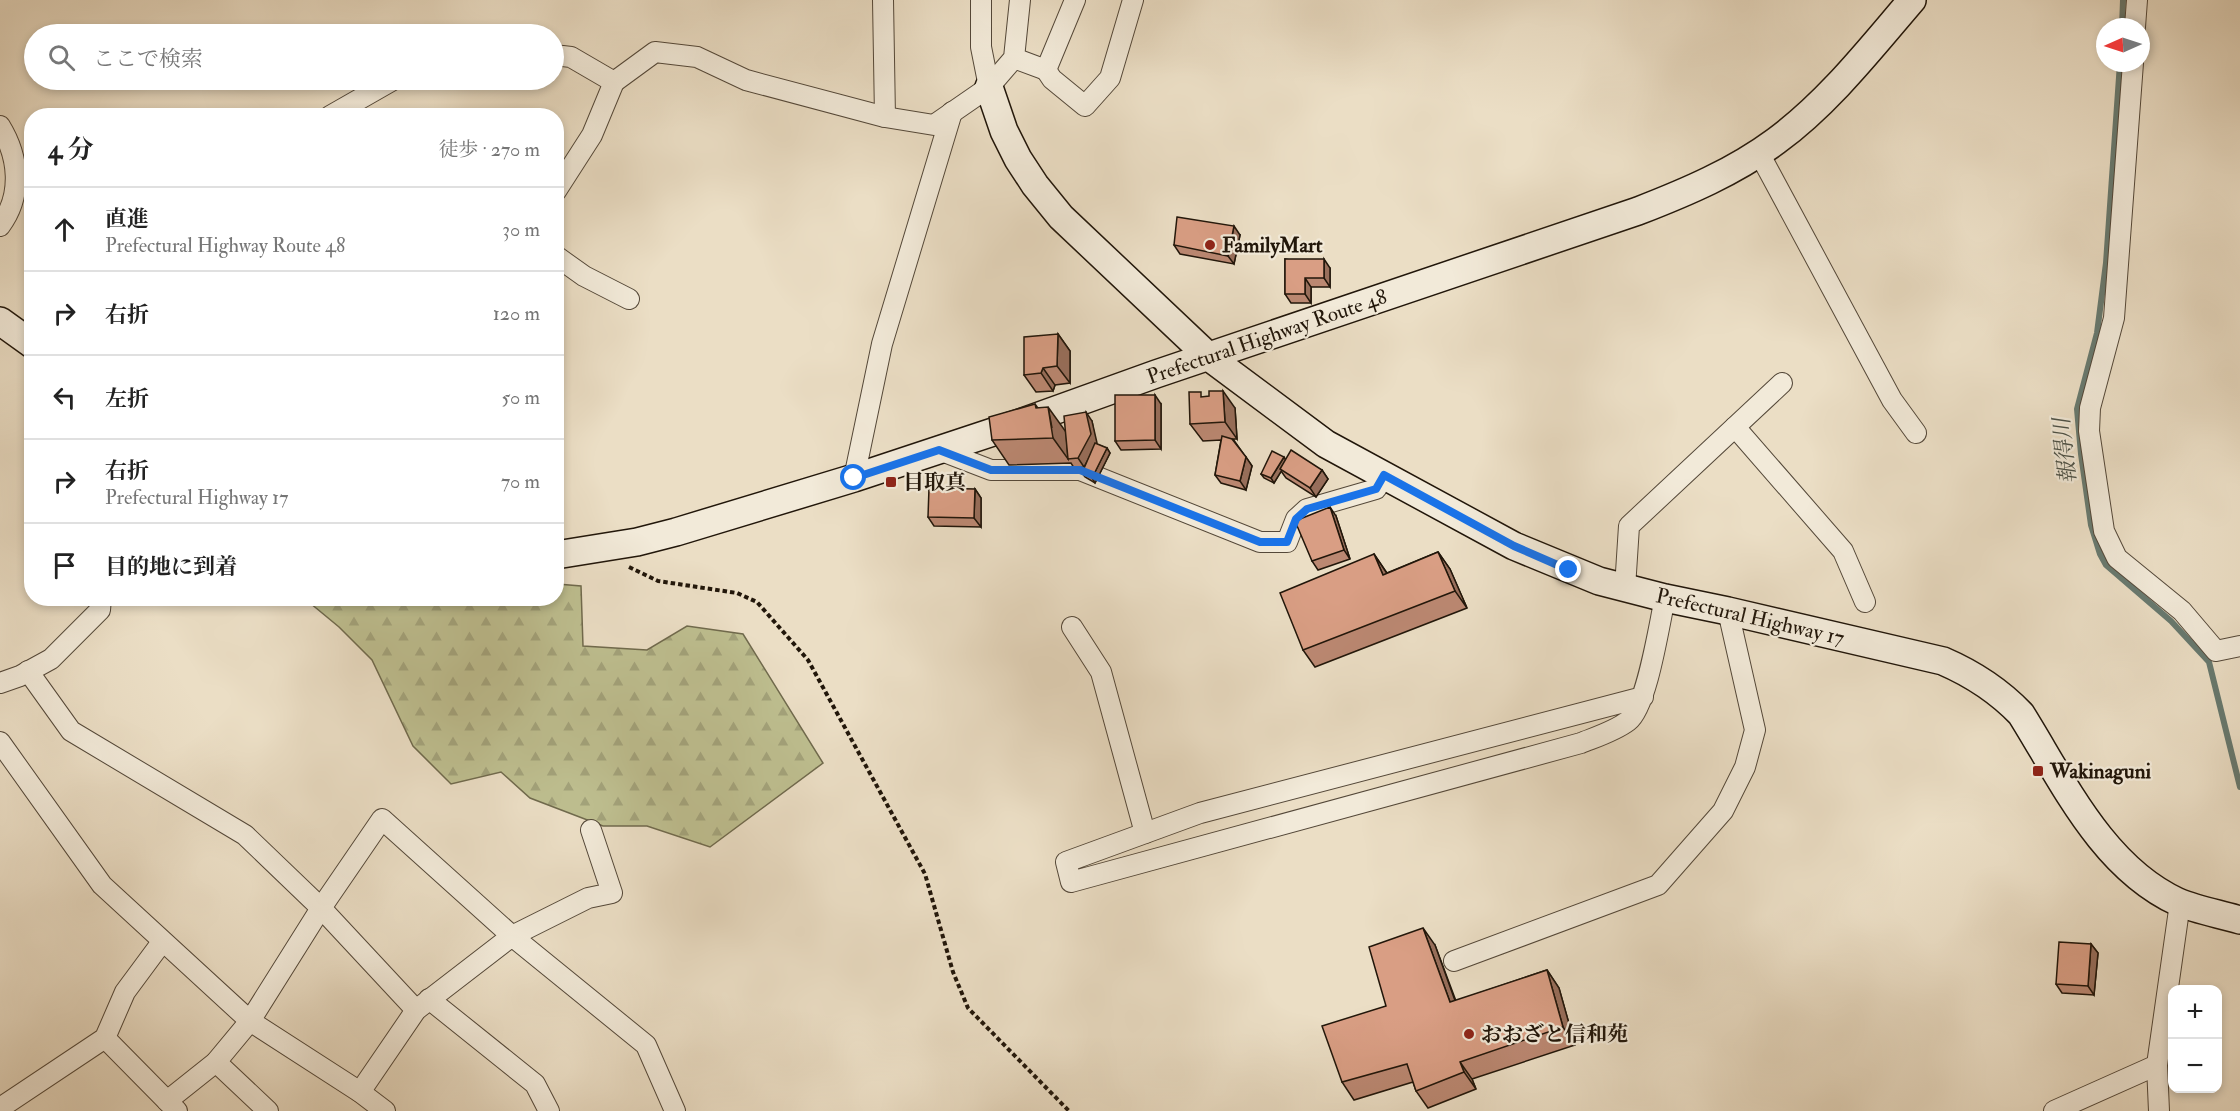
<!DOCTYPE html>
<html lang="ja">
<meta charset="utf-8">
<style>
body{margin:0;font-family:"IM FELL Double Pica","Noto Serif JP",serif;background:#f6f6f6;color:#222}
.controls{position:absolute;right:18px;bottom:18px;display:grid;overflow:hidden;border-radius:12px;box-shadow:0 3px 9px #0003}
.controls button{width:54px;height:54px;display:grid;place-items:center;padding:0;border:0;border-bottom:2px solid #e0e0e0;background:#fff;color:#222;font:30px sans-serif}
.compass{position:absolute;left:2096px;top:18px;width:54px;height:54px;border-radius:50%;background:#fff;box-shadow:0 3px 9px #0003;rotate:267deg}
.stop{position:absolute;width:18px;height:18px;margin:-14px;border:4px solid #1a73e8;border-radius:50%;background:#fff}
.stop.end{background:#1a73e8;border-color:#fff;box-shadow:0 2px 6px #0008}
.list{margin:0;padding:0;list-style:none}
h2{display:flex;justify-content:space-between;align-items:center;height:78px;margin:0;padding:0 24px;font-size:26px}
h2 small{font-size:20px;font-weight:400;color:#767676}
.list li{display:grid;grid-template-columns:39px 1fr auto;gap:18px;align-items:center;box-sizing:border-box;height:84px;padding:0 24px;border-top:2px solid #e0e0e0}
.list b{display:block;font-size:22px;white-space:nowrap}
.list p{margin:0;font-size:20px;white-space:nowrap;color:#767676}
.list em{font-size:20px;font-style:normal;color:#767676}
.icon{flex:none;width:33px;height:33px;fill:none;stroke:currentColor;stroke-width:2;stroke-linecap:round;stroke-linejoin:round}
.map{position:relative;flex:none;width:2240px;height:1111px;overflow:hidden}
.search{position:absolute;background:#fff;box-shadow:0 3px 9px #0003;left:24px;top:24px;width:540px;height:66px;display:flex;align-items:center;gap:15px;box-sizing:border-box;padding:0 21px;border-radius:33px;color:#767676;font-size:22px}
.panel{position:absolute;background:#fff;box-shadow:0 3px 9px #0003;left:24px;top:108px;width:540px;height:498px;border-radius:24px}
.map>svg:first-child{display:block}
.forest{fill:url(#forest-firs);stroke:#706a4d;stroke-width:1.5}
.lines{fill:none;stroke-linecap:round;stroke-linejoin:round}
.stream{stroke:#687a70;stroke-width:6}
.street-casing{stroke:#544839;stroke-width:22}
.secondary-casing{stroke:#21160a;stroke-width:30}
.path{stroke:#21160a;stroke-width:4;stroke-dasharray:4.5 3;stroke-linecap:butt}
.street{stroke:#f2ead9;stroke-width:20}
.secondary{stroke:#f2ead9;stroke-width:27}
.wall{fill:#bb8872;stroke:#21160a;stroke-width:1.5}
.shaded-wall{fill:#986f5c;stroke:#21160a;stroke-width:1.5}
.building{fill:#d99e84;stroke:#21160a;stroke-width:1.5}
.route{stroke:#1a73e8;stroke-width:8}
.poi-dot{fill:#8f2418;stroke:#f2ead9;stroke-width:2}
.labels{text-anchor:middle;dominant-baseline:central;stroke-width:4.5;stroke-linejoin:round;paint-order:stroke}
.poi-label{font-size:21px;font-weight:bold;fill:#21160a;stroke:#f2ead9;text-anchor:start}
.street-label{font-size:21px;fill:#21160a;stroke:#f2ead9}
.water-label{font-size:22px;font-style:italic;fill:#4b5046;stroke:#f2ead9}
</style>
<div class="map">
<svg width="2240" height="1111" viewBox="0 0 2240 1111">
<defs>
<pattern id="forest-firs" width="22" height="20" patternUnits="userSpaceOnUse" patternTransform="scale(1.5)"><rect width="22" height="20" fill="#bebf90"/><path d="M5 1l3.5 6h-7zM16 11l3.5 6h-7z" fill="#a3a37b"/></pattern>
</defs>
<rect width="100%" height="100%" fill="#ebdec5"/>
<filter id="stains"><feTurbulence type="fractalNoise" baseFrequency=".00333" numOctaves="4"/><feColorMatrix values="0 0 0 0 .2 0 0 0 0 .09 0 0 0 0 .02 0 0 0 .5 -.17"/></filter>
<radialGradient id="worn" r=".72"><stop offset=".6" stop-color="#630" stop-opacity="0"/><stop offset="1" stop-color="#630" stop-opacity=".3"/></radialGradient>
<polygon class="forest" points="557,584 581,586 583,646 647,650 687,626 743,634 823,763 710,847 647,826 603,826 530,798 501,772 451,784 413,746 372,660 339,627 310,603 311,598 556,598"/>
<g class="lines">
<g class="stream">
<polyline points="2122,27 2123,0"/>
<polyline points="2120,63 2106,263 2097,333 2077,409 2081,454 2091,525 2100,554 2106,565 2171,621 2209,662 2240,787"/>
</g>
<defs>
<g id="street">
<polyline points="883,0 885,117"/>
<polyline points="981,0 981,47 989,87"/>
<polyline points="2135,27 2137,0"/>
<polyline points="554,55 571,57 614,82 655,52 697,57 746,80 885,117 934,125 989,87 1014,58 1020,0"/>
<polyline points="1014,58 1046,70 1075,0"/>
<polyline points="2133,63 2114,318 2090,408 2089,431 2104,531 2117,558 2182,611 2216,651 2240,646"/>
<polyline points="1046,70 1052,79 1085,106 1110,78 1133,0"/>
<polyline points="330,116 393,80"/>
<path d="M0,126C19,157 23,195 0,226"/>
<polyline points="1759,153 1892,400 1916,433"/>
<polyline points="556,191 592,135 614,82"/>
<polyline points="556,256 584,276 629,299"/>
<polyline points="1735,427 1843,551 1865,602"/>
<polyline points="939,450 991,470 1080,470 1260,542 1287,542 1296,519 1307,509 1376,489 1384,475"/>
<polyline points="854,478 882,344 952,112"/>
<polyline points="1625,588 1629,526 1782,383"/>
<polyline points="1072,627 1101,672 1145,833"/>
<polyline points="28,671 71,731 245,835 321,908 416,1010"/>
<polyline points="0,683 20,676 51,659 100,610 101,598"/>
<path d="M1643,697L1200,813L1066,862L1071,882L1581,743C1596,737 1615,731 1628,721C1647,707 1659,625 1665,598"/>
<polyline points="0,742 102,885 250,1021 360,1092 385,1111"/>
<polyline points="1454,961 1658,885 1723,811 1745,767 1755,730 1728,611"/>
<polyline points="429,999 535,1084 549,1111"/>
<polyline points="105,1038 177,1111"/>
<polyline points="216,1062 268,1111"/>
<polyline points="360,1092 416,1010 512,936 646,1045 675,1111"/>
<polyline points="167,1101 216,1062 250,1021 321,908 382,819 512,936 588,898 612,893 591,830"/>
<polyline points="0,1108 105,1038 125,992 162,942"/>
<polyline points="2054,1111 2157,1065"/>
<polyline points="2159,1111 2157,1065 2180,903"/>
</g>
<g id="secondary">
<path d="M989,87L1004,131L1018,159L1035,185L1061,217L1209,357L1326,444L1514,546L1599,581L1665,598L1728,611L1943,661C1973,674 1998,690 2021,714C2063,781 2102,867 2178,902C2197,910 2220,914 2240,920"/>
<polyline points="0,321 32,344"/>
<path d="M556,555L637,542L676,532L854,478L1017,424L1156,374L1638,211C1687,192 1734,172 1776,141C1828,103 1870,49 1912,0"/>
</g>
</defs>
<use href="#street" class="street-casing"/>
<use href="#secondary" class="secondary-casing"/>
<polyline class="path" points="629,567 658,581 737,593 757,602 808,660 925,874 953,972 968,1008 1069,1111"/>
<use href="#street" class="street"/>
<use href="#secondary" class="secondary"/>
</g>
<g class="wall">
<polygon points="1240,235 1234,264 1180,254 1174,245"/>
<polygon points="1285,259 1330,268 1330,287 1311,287 1311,303 1291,303 1285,294"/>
<polygon points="1058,334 1070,351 1070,383 1055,385 1053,391 1036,392 1024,375"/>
<polygon points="1205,397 1235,408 1237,439 1233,439 1252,466 1246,490 1221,483 1215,475 1221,440 1203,441 1190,424"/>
<polygon points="1161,404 1161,449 1121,450 1115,441"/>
<polygon points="1038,408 1065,432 1092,421 1096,444 1107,448 1110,453 1095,483 1085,477 1082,473 1084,467 1074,468 1071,463 1009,465 992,440"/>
<polygon points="1286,460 1322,470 1328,479 1316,497 1286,478 1281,471 1274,483 1264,478 1261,474"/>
<polygon points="975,489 981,498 981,527 934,526 928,517"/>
<polygon points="1336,516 1350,559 1318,570 1312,561"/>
<polygon points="1438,552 1450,569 1467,608 1315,667 1303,650 1374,554 1387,573"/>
<polygon points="2091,944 2098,953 2094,995 2062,993 2056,984"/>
<polygon points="1435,945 1456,1001 1547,970 1559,988 1575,1045 1472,1079 1476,1089 1428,1108 1416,1091 1413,1082 1354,1100 1342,1082 1386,1006"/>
</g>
<g class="shaded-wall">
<polygon points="1234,226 1240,235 1234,264 1228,256"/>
<polygon points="1324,259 1330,268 1330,287 1324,278"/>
<polygon points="1305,278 1311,287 1311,303 1305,294"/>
<polygon points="1058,334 1070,351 1070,383 1057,366"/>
<polygon points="1043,368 1055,385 1053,391 1041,373"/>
<polygon points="1223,391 1235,408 1237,439 1225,422"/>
<polygon points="1155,395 1161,404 1161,449 1155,440"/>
<polygon points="1035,404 1052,428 1048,407 1066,432 1068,459 1053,438 1036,408"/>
<polygon points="1086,412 1092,421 1097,443 1084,467 1078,458"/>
<polygon points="1107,448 1110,453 1095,483 1092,478"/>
<polygon points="1246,457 1252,466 1246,490 1240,481"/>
<polygon points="1284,457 1287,462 1274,483 1271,478"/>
<polygon points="1322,470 1328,479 1316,497 1310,488"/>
<polygon points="975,489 981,498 981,527 974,518"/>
<polygon points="1330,507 1336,516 1350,559 1344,550"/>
<polygon points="1438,552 1450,569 1467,608 1455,591"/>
<polygon points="1374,554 1386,572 1395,592 1383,575"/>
<polygon points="1423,928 1435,945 1462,1020 1450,1002"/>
<polygon points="2091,944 2098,953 2094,995 2088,986"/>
<polygon points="1547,970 1559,988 1575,1045 1563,1027"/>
<polygon points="1460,1062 1472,1079 1476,1089 1464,1072"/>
</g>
<g class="building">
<polygon points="1177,217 1234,226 1228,256 1174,245"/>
<polygon points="1285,259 1324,259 1324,278 1305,278 1305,294 1285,294"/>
<polygon points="1058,334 1057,366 1043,368 1041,373 1024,375 1024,337"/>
<polygon points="1209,391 1223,391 1225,422 1190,424 1189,392 1201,392 1201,397 1209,396"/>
<polygon points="1115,395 1155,395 1155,440 1115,441"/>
<polygon points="1035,404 1036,408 1048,407 1053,438 992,440 989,417"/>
<polygon points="1086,412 1091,434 1078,458 1068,459 1064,416"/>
<polygon points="1222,436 1232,439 1246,457 1240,481 1215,475"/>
<polygon points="1095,443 1107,448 1092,478 1082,473"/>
<polygon points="1291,450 1322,470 1310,488 1280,469"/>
<polygon points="1272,451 1284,457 1271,478 1261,474"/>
<polygon points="929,488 975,489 974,518 928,517"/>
<polygon points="1330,507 1344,550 1312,561 1295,521"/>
<polygon points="1438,552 1455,591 1303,650 1280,593 1374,554 1383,575"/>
<polygon points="1423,928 1450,1002 1547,970 1563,1027 1460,1062 1464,1072 1416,1091 1407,1064 1342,1082 1322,1026 1386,1006 1369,947"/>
<polygon points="2059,942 2091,944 2088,986 2056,984"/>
</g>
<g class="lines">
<polyline class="route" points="854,478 939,450 991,470 1080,470 1260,542 1287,542 1296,519 1307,509 1376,489 1384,475 1514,546 1569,570"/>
</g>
<g class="poi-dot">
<circle cx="1210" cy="245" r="6"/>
<rect x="885" y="476" width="12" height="12" rx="3"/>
<rect x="2032" y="765" width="12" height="12" rx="3"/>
<circle cx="1469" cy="1034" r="6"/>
</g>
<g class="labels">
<g class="poi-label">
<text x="1222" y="245">FamilyMart</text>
<text x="903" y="482">目取真</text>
<text x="2050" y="771">Wakinaguni</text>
<text x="1481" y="1034">おおざと信和苑</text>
</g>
<g class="street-label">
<text transform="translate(1267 337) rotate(-19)">Prefectural Highway Route 48</text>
<text transform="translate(1750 617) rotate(13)">Prefectural Highway 17</text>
</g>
<g class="water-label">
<text transform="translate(2065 451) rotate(-96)">報得川</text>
</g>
</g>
<rect width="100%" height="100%" filter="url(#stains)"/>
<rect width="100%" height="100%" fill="url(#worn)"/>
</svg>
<div class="controls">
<button>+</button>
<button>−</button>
</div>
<svg class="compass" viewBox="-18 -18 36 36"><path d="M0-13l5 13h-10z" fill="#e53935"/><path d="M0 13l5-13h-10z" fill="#767676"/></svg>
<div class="stop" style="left:854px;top:478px"></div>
<div class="stop end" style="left:1569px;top:570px"></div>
<div class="search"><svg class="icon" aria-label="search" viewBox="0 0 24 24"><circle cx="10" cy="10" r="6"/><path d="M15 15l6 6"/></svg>ここで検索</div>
<section class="panel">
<h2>4 分<small>徒歩 · 270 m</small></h2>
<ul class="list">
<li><svg class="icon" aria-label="ahead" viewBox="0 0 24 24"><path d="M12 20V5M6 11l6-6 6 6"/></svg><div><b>直進</b><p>Prefectural Highway Route 48</p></div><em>30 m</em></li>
<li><svg class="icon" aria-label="right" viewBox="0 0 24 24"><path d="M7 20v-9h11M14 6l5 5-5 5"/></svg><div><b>右折</b></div><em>120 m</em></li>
<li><svg class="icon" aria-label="left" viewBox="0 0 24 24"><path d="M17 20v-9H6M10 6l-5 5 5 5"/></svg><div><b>左折</b></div><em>50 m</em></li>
<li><svg class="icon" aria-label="right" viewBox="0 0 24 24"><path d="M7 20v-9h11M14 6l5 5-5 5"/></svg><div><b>右折</b><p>Prefectural Highway 17</p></div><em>70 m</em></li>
<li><svg class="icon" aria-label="arrive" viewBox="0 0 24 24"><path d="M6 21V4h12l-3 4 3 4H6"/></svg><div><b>目的地に到着</b></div></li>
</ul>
</section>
</div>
